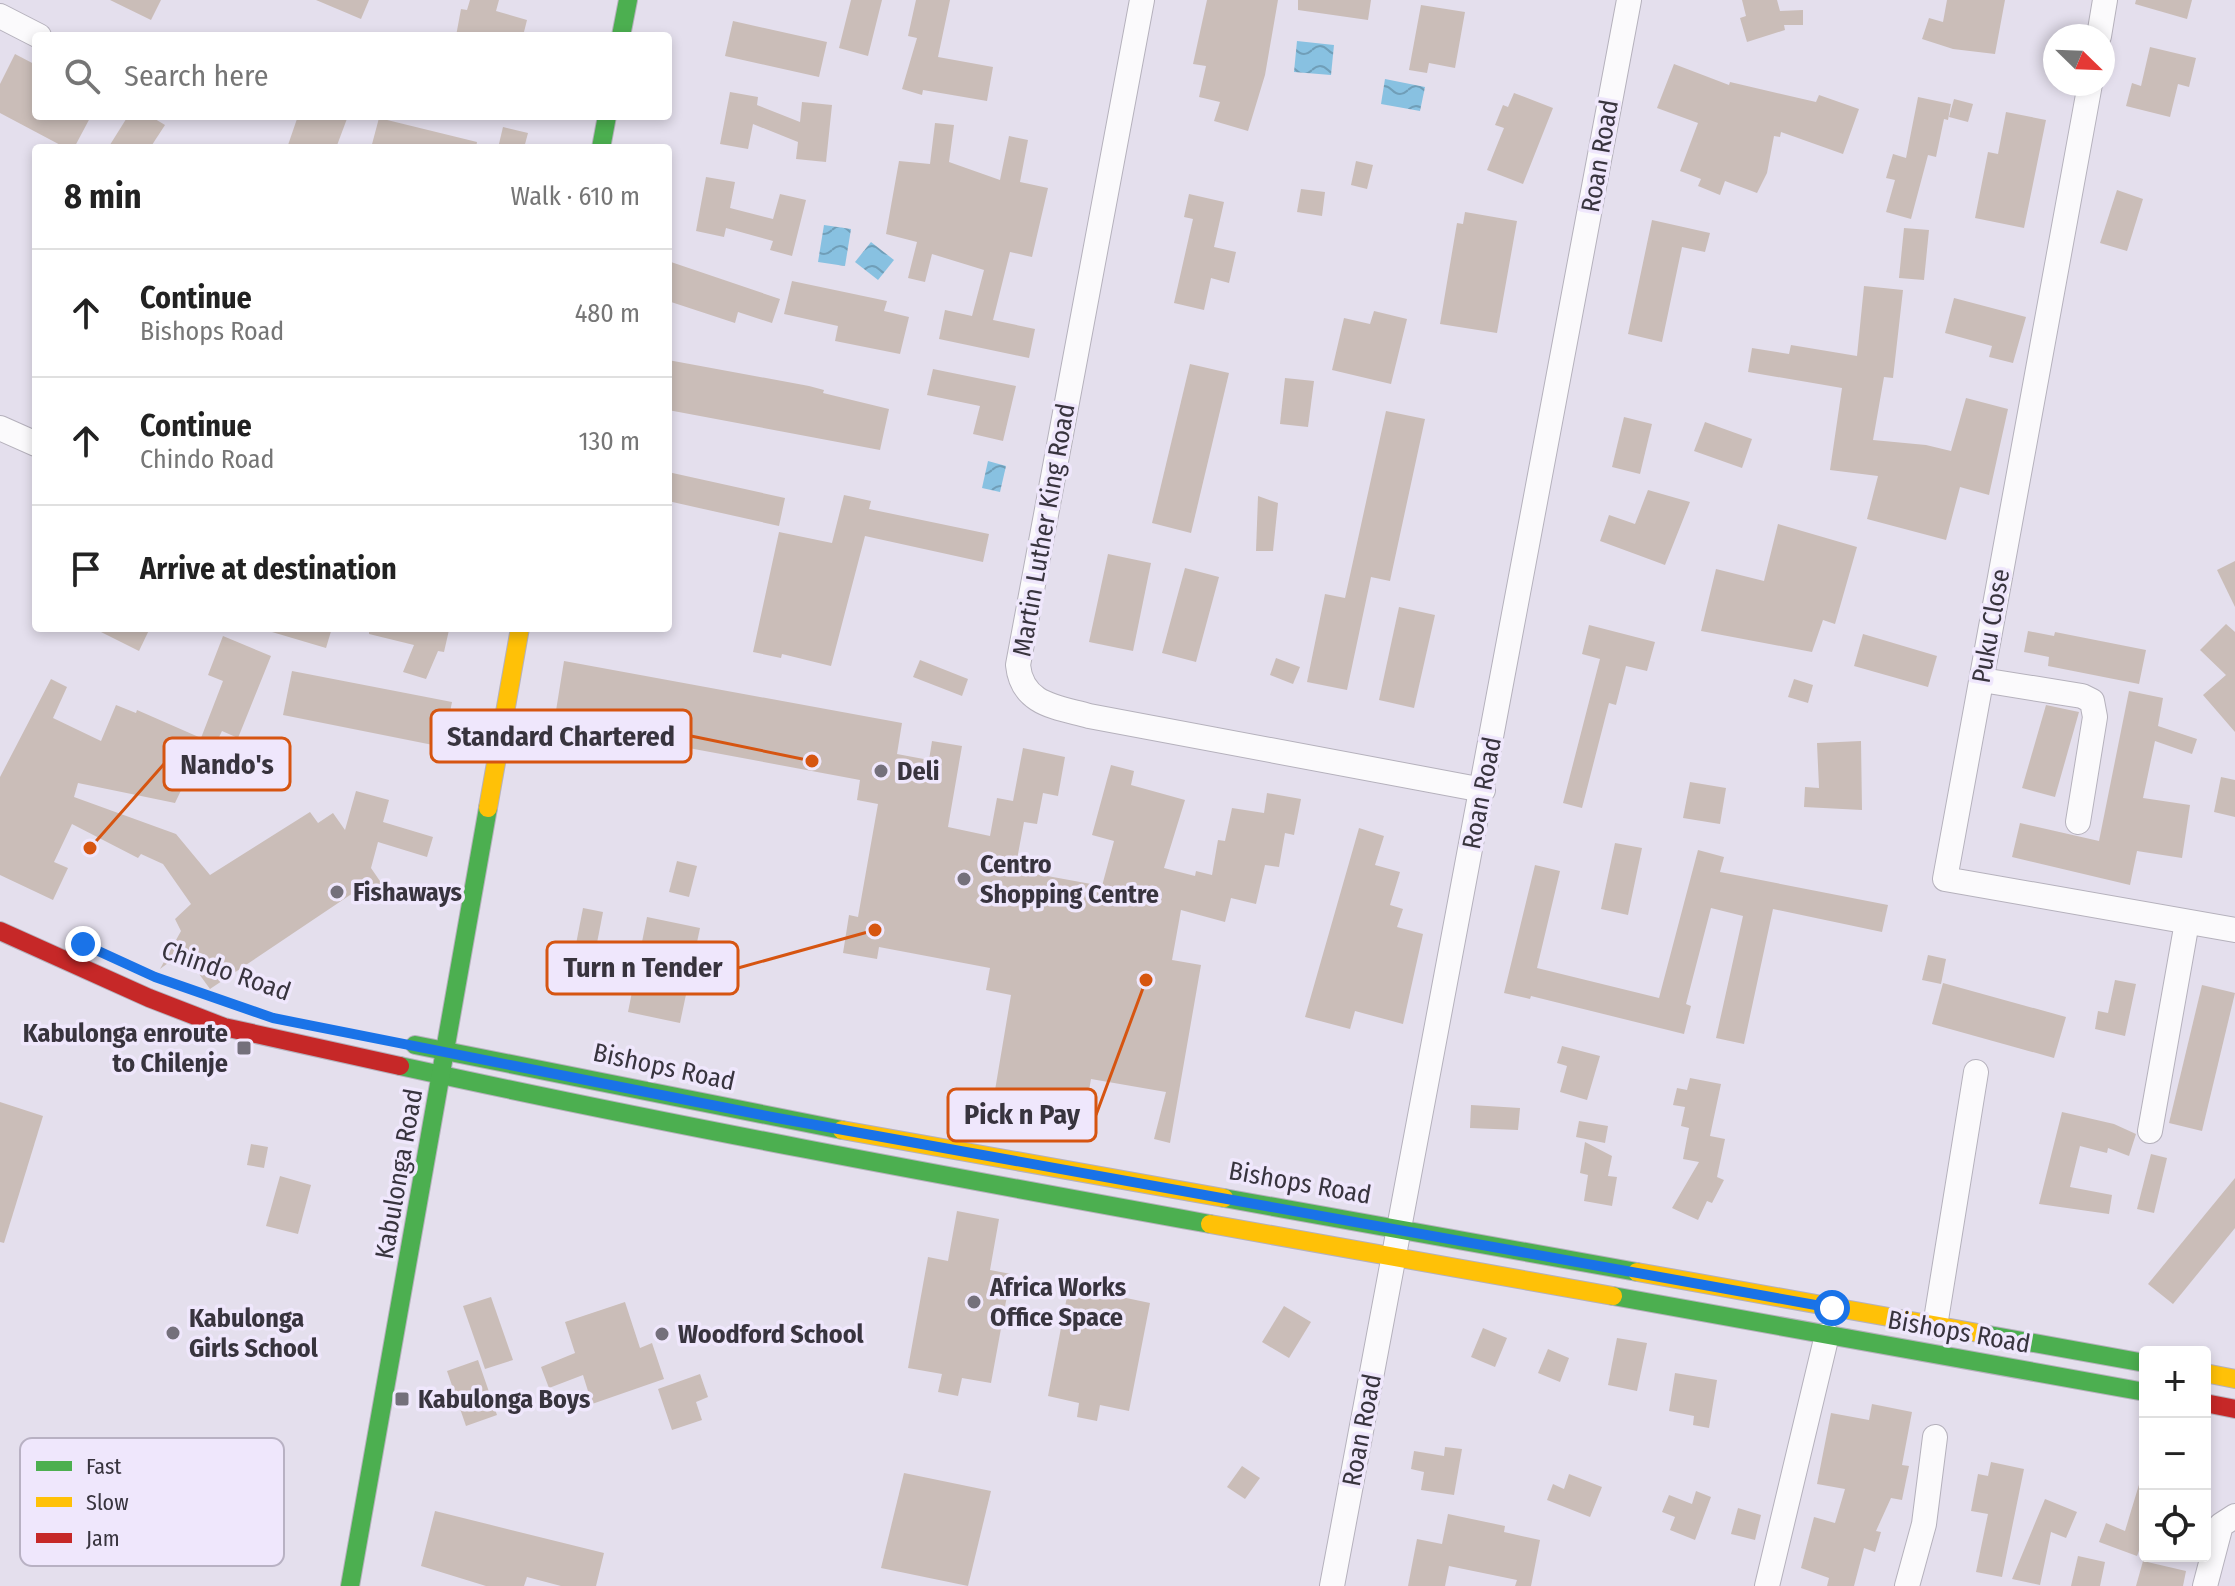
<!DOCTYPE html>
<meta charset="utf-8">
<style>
body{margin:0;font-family:"Fira Sans Condensed",sans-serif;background:#f2f2f2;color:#222}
.controls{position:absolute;right:24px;bottom:24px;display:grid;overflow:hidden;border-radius:8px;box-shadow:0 4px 12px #0003}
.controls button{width:72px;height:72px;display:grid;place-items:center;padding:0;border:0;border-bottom:2px solid #e0e0e0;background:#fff;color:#222;font:40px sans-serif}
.compass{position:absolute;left:2043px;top:24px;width:72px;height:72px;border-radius:50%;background:#fff;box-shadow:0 4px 12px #0003;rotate:113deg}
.stop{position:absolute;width:24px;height:24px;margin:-18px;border:6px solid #1a73e8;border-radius:50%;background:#fff}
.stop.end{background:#1a73e8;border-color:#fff;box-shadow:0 2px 8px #0008}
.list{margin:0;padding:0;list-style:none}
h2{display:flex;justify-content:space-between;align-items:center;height:104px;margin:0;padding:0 32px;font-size:34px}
h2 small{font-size:26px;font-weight:400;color:#767676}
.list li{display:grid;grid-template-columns:52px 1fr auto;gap:24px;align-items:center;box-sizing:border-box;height:128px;padding:0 32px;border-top:2px solid #e0e0e0}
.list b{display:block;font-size:30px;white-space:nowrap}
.list p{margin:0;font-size:26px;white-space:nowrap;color:#767676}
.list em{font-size:26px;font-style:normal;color:#767676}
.icon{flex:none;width:44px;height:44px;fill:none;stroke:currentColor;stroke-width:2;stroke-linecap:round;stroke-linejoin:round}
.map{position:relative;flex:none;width:2235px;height:1586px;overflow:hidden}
.search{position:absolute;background:#fff;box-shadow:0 4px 12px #0003;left:32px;top:32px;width:640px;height:88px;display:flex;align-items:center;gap:20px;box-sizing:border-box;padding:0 28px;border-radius:8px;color:#767676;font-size:30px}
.panel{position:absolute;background:#fff;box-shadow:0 4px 12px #0003;left:32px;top:144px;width:640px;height:488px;border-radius:8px}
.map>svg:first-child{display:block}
.water{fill:url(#water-waves)}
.building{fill:#cabdb8}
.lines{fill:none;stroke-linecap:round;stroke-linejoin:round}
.street-casing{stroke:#b5b1bc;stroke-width:26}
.fast-casing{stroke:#b5b1bc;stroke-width:20}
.slow-casing{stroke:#b5b1bc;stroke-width:20}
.jam-casing{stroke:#b5b1bc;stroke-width:20}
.street{stroke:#fbfafc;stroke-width:24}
.fast{stroke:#4caf50;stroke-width:18}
.slow{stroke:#ffc107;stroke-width:18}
.jam{stroke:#c62828;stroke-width:18}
.route{stroke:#1a73e8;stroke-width:10}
.poi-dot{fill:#74707b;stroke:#efe7fc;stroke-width:3}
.labels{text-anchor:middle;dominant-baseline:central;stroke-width:7;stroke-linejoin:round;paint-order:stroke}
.street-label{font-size:26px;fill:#38343e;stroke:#efe7fc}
.poi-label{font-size:26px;font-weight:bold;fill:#38343e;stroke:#efe7fc;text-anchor:start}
.key{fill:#efe7fc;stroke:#b8b1c3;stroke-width:2}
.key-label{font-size:22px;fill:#38343e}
.leader{fill:none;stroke:#d65511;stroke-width:3}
.callout-dot{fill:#d65511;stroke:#efe7fc;stroke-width:3}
.callout{fill:#efe7fc;stroke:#d65511;stroke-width:3}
.callout-label{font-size:28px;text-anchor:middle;font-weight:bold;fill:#38343e}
</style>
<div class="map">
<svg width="2235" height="1586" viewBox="0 0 2235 1586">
<defs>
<pattern id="water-waves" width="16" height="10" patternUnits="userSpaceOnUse" patternTransform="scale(2)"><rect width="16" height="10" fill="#88c1e1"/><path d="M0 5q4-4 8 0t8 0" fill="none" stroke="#709eb8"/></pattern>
</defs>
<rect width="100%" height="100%" fill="#e4dfed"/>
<g class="water">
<polygon points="1297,41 1334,45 1331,75 1294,72"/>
<polygon points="1385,79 1425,87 1420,111 1381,104"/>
<polygon points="824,225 851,229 845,266 818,262"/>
<polygon points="871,242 894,260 878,280 855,262"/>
<polygon points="988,461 1006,466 1000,492 982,488"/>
</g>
<g class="building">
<polygon points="110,0 161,0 151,20"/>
<polygon points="316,0 369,0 361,19"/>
<polygon points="470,0 499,0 496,11 527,20 523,36 456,36 461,9 467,10"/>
<polygon points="851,0 882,0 868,56 839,48"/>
<polygon points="916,0 950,0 938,57 993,67 987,101 923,90 922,95 902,89 917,38 908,36"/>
<polygon points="1207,0 1278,0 1265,75 1248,131 1214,121 1220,102 1199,97 1206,66 1193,64"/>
<polygon points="1298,0 1371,0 1368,20 1298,10"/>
<polygon points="1742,0 1777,0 1780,11 1803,10 1803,25 1784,25 1785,30 1747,42 1740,18 1746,16"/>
<polygon points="1947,0 2005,0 1995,54 1953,49 1922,39 1929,18 1943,22"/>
<polygon points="2136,0 2192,0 2187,19 2135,4"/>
<polygon points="1421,5 1465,12 1455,68 1429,63 1427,73 1409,70"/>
<polygon points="733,21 827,42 819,77 725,56"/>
<polygon points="2150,47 2196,58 2189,87 2178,84 2170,117 2126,106 2132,83 2141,86"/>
<polygon points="15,54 36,65 36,116 91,116 74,148 66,148 0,113 0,84"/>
<polygon points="1674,64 1729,85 1730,82 1816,102 1819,95 1859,109 1843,154 1781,132 1780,137 1774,136 1767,173 1757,193 1725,181 1720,195 1698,186 1701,179 1680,171 1698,123 1657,108"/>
<polygon points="730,92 758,97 757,105 800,122 802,102 832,105 826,162 796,159 798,142 753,124 748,149 720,144"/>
<polygon points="1514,93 1553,108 1523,184 1487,170 1504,128 1495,125 1503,105 1508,107"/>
<polygon points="1918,97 1951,104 1948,120 1944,119 1936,157 1928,155 1911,219 1886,212 1895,180 1886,178 1893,154 1906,158"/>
<polygon points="1954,99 1973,104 1968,122 1949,117"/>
<polygon points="2006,112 2046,120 2024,228 1975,218 1988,152 1998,154"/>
<polygon points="128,116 150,116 165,125 150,148 108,148"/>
<polygon points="298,116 348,116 336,148 288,145"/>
<polygon points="379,118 477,142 476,148 371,148"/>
<polygon points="935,123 954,125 949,162 1000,180 1009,136 1028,140 1020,182 1048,188 1032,257 1010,252 993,320 1035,329 1029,358 939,339 945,310 972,316 984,270 932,254 925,282 908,278 917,242 886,234 899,161 930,164"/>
<polygon points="503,127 528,133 524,148 498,148"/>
<polygon points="1356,161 1373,165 1367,189 1351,185"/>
<polygon points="706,177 735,182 730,208 773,219 780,194 806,200 792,256 770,250 773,241 726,228 724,237 696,231"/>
<polygon points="1301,189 1325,192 1322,216 1297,212"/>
<polygon points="2117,190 2143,199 2127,251 2100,243"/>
<polygon points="1189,194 1224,202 1214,247 1236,252 1229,283 1211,278 1204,310 1174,303 1193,219 1184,217"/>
<polygon points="1465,212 1517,221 1497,333 1440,324 1457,223 1463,224"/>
<polygon points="1652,220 1710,233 1705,252 1682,247 1662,342 1628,334"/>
<polygon points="1904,228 1929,230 1924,280 1899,278"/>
<polygon points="668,261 780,299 772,323 738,312 735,323 668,301"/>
<polygon points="792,281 887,301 884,311 909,317 900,354 835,341 838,326 784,314"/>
<polygon points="1864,286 1903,290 1893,378 1884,377 1873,440 1926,445 1951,451 1966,398 2008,409 1989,495 1960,487 1946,540 1867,519 1878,476 1830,470 1842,388 1748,372 1752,348 1789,354 1791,345 1857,356"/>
<polygon points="1954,298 2026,317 2013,363 1989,357 1992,346 1945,333"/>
<polygon points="1374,311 1407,319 1391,384 1332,370 1344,318 1370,324"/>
<polygon points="668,360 809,386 824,390 823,393 889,409 880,450 668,410"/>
<polygon points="1190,364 1229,373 1191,533 1152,523"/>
<polygon points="933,369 1016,386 1003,441 973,434 980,406 927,395"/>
<polygon points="1285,378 1314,381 1308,427 1280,424"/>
<polygon points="1386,411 1425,419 1390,581 1371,577 1347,690 1307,682 1325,594 1345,598"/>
<polygon points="1624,417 1652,424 1640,474 1612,467"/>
<polygon points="1705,422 1752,439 1742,468 1694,451"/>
<polygon points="668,472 785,498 779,526 668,501"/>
<polygon points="1648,490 1690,502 1665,565 1600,541 1609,515 1635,524"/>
<polygon points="844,495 871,501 869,509 989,534 983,562 865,536 831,666 782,654 781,658 753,652 779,532 832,543"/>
<polygon points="1258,496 1278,503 1273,551 1256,551"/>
<polygon points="1778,524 1857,547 1835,624 1823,620 1812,652 1701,631 1716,569 1764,581"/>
<polygon points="1108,554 1151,563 1133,651 1089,642"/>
<polygon points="2235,561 2235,607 2217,570"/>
<polygon points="1185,568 1219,577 1196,662 1162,653"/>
<polygon points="1399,607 1435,615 1414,708 1379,700"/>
<polygon points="2226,624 2235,632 2235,732 2203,695 2226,675 2200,650"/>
<polygon points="1589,625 1655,642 1647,671 1626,666 1616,705 1609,703 1582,808 1563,803 1600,659 1582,654"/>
<polygon points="93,628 150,628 139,651"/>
<polygon points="273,628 332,628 326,648 272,632"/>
<polygon points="369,628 439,628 449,630 444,652 438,651 426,679 403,672 414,645 369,634"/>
<polygon points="2028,631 2054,636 2055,632 2146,650 2139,684 2048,666 2049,657 2024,652"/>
<polygon points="1863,634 1937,656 1928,687 1854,666"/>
<polygon points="223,636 271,656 238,738 222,731 209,758 199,753 175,803 78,783 74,797 176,834 210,875 310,812 318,823 333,813 345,830 356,791 389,800 383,822 433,837 427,857 378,842 371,868 384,887 367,899 359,889 210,989 183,952 160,969 181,931 175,919 191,904 163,864 141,854 138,858 72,824 54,862 68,868 53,900 0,875 0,777 51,679 67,687 53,718 101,741 116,705 136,713 137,710 201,738 223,681 208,675"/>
<polygon points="1276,658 1300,667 1293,684 1270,675"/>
<polygon points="920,660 968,679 962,696 913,677"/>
<polygon points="564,661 902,723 897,754 929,760 932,741 962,746 948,827 990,836 997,798 1013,801 1023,748 1065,757 1058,796 1043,793 1037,824 1024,822 1015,870 1102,886 1114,841 1092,835 1111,765 1134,771 1131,785 1185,800 1164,868 1195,876 1196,871 1212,875 1218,840 1225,841 1232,808 1264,813 1267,793 1301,799 1294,835 1285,833 1279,867 1265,865 1256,904 1231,898 1225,922 1181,910 1172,960 1201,965 1170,1143 1154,1139 1166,1092 1091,1079 1081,1136 990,1120 1011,995 986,990 990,968 879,947 877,959 843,953 849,915 858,917 878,804 857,800 860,780 554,723"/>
<polygon points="292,671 452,702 443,747 283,715"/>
<polygon points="1794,679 1813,685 1808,703 1788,697"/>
<polygon points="2129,691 2163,698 2158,726 2197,739 2192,754 2155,741 2143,798 2190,805 2182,858 2137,851 2130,885 2012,857 2020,823 2099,841"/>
<polygon points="2046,705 2079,712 2055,797 2022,788"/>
<polygon points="1861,741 1862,810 1804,807 1805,787 1819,788 1817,743"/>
<polygon points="2221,777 2235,780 2235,817 2214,812"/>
<polygon points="1690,782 1726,788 1720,824 1683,818"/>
<polygon points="1359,828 1384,836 1375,865 1400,872 1390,905 1403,909 1397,927 1423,934 1403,1024 1355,1011 1350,1029 1305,1017"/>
<polygon points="1615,843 1642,848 1628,915 1601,909"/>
<polygon points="1698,850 1724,857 1720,872 1888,905 1882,932 1773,909 1744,1044 1716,1038 1743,916 1711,908 1686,1004 1691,1006 1684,1034 1531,996 1530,999 1504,993 1535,865 1560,871 1537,968 1659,998"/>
<polygon points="677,861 697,866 689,897 669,892"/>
<polygon points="583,908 603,912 590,979 570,975"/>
<polygon points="647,917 700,928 680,1023 628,1012"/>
<polygon points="1928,955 1946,959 1941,984 1922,980"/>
<polygon points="2115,980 2136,984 2125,1036 2095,1029 2098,1011 2108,1013"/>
<polygon points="1943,983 2066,1017 2054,1058 1932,1024"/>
<polygon points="2202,985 2235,993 2202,1131 2169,1123"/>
<polygon points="1562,1046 1600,1056 1587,1100 1560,1092 1567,1066 1557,1063"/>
<polygon points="1690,1078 1721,1084 1710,1136 1725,1139 1717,1177 1724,1180 1712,1203 1707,1201 1698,1220 1672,1208 1699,1162 1683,1159 1689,1128 1681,1126 1685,1107 1673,1105 1677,1088 1687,1090"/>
<polygon points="0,1102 43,1116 4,1243 0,1242"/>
<polygon points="1471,1105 1520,1108 1518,1130 1470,1128"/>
<polygon points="2062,1112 2114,1124 2136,1134 2129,1156 2108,1148 2107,1153 2080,1146 2070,1187 2112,1195 2109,1214 2039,1204"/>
<polygon points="1579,1121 1608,1126 1605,1143 1576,1137"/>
<polygon points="1585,1142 1612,1156 1608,1176 1617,1177 1612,1206 1584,1201 1588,1175 1580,1173"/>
<polygon points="251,1144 268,1147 264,1168 247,1165"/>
<polygon points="2151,1154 2167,1158 2154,1213 2137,1209"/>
<polygon points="280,1176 311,1185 298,1234 266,1226"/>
<polygon points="2235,1178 2235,1228 2173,1304 2148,1284"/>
<polygon points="957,1211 999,1219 990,1270 1011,1274 991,1383 962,1378 958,1396 938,1392 942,1374 908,1368 928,1257 948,1261"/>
<polygon points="1069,1286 1150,1303 1129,1411 1100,1405 1097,1421 1077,1417 1079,1403 1048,1396"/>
<polygon points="491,1297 513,1360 485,1369 463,1306"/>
<polygon points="625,1302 640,1348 652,1343 664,1379 592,1404 583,1375 549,1388 541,1367 575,1353 565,1322"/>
<polygon points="1284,1306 1311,1322 1289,1358 1262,1342"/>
<polygon points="1483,1328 1507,1338 1495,1367 1471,1357"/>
<polygon points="1617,1338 1647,1343 1637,1391 1608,1385"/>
<polygon points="1548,1349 1569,1358 1560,1382 1538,1373"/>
<polygon points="478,1360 497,1415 466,1426 447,1371"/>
<polygon points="1675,1373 1717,1380 1709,1428 1693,1425 1694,1416 1669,1411"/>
<polygon points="700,1374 708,1397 696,1402 702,1420 672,1430 658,1389"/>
<polygon points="1872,1404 1912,1412 1902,1465 1909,1466 1902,1500 1891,1498 1876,1531 1881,1532 1875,1552 1864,1548 1854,1586 1827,1586 1829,1578 1801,1568 1814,1517 1835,1523 1845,1489 1817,1484 1831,1413 1869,1420"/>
<polygon points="1445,1447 1462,1449 1454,1495 1421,1490 1424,1472 1411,1469 1414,1451 1444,1456"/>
<polygon points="1991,1462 2024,1469 2002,1577 1976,1572 1988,1514 1971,1511 1978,1474 1988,1476"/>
<polygon points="1242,1466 1260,1478 1245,1499 1227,1487"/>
<polygon points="904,1473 991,1491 968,1586 881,1568"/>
<polygon points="1569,1474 1602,1487 1590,1517 1547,1500 1553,1484 1564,1489"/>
<polygon points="2141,1478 2145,1479 2145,1535 2137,1556 2099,1542 2106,1523 2125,1531"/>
<polygon points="1696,1491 1711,1497 1695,1540 1670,1530 1675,1517 1662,1512 1669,1495 1692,1504"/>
<polygon points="2045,1499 2077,1512 2066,1538 2051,1532 2040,1585 2012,1579"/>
<polygon points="1738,1508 1761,1515 1755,1540 1731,1534"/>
<polygon points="435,1511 604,1553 596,1586 561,1586 527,1577 524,1586 486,1586 421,1566"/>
<polygon points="1448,1514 1505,1526 1504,1532 1540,1540 1531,1586 1515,1586 1517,1580 1449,1566 1445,1586 1408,1586 1417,1539 1442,1544"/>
<polygon points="2078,1556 2105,1562 2100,1586 2071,1586"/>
<polygon points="2143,1561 2186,1571 2183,1586 2136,1586"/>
</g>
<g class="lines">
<defs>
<g id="street">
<path d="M1142,0L1018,665C1022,705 1057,707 1089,716L1483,790"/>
<polyline points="0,16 39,36"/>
<polyline points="2099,36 2105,0"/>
<polyline points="2090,84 1945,879 2235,930"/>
<polyline points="0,428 36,444"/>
<polyline points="1982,680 2082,696 2092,701 2095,717 2078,822"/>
<polyline points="2150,1131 2187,922"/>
<polyline points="1935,1326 1976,1072"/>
<polyline points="1332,1586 1629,0"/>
<polyline points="1767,1586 1827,1335"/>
<polyline points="1907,1586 1924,1524 1935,1437"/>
<polyline points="2205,1586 2221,1525 2235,1516"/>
</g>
<g id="fast">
<polyline points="621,36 628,0"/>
<polyline points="601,148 607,116"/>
<polyline points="415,1045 842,1130"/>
<path d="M400,1066C669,1125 940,1175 1210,1224"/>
<polyline points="1224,1198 1637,1272"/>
<polyline points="1613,1296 2145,1392"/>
<polyline points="1978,1333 2145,1363"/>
<polyline points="350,1586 488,808"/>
</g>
<g id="slow">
<polyline points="488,808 520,628"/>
<polyline points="842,1130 1224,1198"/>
<polyline points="1210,1224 1613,1296"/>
<polyline points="1637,1272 1978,1333"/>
<polyline points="2205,1373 2235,1379"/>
</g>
<g id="jam">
<polyline points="0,931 149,998 224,1027 400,1066"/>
<polyline points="2205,1403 2235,1409"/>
</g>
</defs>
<use href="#street" class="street-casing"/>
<use href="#fast" class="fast-casing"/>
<use href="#slow" class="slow-casing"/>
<use href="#jam" class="jam-casing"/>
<use href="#street" class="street"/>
<use href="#fast" class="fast"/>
<use href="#slow" class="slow"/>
<use href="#jam" class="jam"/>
</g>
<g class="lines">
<polyline class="route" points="83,944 155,977 273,1018 777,1118 1832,1308"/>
</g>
<g class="poi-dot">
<circle cx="881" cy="771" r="8"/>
<circle cx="964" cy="879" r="8"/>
<circle cx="337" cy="892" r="8"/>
<rect x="236" y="1040" width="16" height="16" rx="4"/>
<circle cx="974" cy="1302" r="8"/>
<circle cx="173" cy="1333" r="8"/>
<circle cx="662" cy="1334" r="8"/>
<rect x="394" y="1391" width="16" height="16" rx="4"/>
</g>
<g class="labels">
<g class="street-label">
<text transform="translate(1600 156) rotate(-80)">Roan Road</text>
<text transform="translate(1044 530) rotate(-80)">Martin Luther King Road</text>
<text transform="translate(1991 626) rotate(-80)">Puku Close</text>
<text transform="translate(1482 793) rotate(-79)">Roan Road</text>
<text transform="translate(226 971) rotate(19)">Chindo Road</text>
<text transform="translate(664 1067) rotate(12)">Bishops Road</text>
<text transform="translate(399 1174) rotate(-80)">Kabulonga Road</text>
<text transform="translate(1300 1183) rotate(10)">Bishops Road</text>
<text transform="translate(1959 1332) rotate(10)">Bishops Road</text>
<text transform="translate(1362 1430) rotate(-79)">Roan Road</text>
</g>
<g class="poi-label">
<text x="897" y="771">Deli</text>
<text x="980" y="864">Centro<tspan x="980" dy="30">Shopping Centre</tspan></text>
<text x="353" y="892">Fishaways</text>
<text x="228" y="1033" text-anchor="end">Kabulonga enroute<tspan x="228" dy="30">to Chilenje</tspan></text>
<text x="990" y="1287">Africa Works<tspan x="990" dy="30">Office Space</tspan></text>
<text x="189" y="1318">Kabulonga<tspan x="189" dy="30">Girls School</tspan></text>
<text x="678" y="1334">Woodford School</text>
<text x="418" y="1399">Kabulonga Boys</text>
</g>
</g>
<rect x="20" y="1438" width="264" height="128" rx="12" class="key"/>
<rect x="36" y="1461" width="36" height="10" fill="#4caf50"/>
<rect x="36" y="1497" width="36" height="10" fill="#ffc107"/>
<rect x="36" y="1533" width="36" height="10" fill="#c62828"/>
<g class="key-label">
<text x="86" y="1474">Fast</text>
<text x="86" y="1510">Slow</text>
<text x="86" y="1546">Jam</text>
</g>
<path class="leader" d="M812 761L691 736M90 848L164 764M875 930L738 968M1146 980L1096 1115"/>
<g class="callout-dot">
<circle cx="812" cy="761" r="8"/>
<circle cx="90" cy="848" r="8"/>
<circle cx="875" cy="930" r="8"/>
<circle cx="1146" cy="980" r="8"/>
</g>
<g class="callout">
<rect x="431" y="710" width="260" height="52" rx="8"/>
<rect x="164" y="738" width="126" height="52" rx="8"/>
<rect x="547" y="942" width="191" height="52" rx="8"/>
<rect x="948" y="1089" width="148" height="52" rx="8"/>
</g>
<g class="callout-label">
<text x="561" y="746">Standard Chartered</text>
<text x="227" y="774">Nando's</text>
<text x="643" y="977">Turn n Tender</text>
<text x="1022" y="1124">Pick n Pay</text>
</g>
</svg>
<div class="controls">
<button>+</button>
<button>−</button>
<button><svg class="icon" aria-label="locate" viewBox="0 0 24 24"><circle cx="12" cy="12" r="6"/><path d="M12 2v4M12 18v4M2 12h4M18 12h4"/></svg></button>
</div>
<svg class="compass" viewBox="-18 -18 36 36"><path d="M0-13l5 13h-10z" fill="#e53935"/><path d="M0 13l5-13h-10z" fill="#767676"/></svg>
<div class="stop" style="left:1832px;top:1308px"></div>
<div class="stop end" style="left:83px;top:944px"></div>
<div class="search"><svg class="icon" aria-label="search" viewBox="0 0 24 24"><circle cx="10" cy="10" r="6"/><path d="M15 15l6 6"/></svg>Search here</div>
<section class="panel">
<h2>8 min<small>Walk · 610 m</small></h2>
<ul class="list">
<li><svg class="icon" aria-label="ahead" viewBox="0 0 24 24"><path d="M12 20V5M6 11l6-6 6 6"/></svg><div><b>Continue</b><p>Bishops Road</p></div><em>480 m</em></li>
<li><svg class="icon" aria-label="ahead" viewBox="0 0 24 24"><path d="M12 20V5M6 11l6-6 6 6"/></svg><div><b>Continue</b><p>Chindo Road</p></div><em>130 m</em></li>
<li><svg class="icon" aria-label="arrive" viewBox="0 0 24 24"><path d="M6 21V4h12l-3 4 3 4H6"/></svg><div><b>Arrive at destination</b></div></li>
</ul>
</section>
</div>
